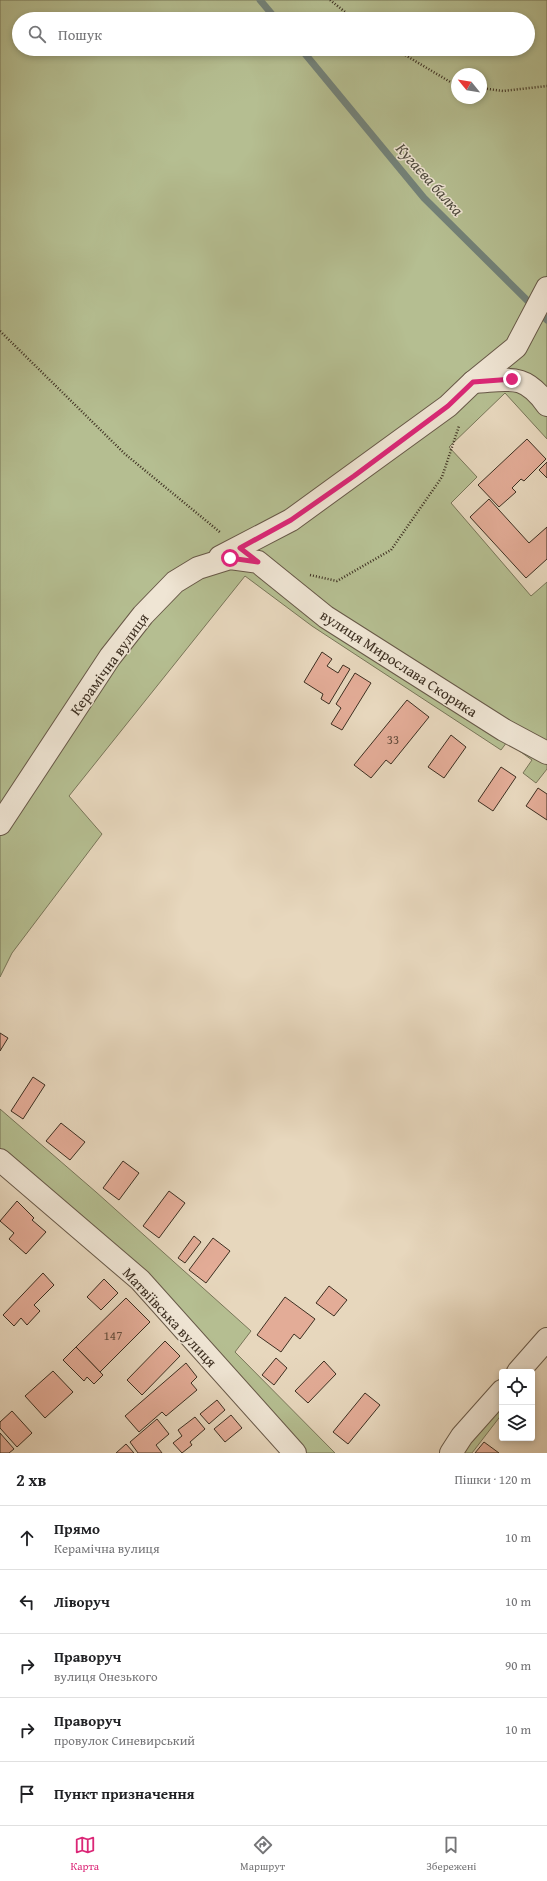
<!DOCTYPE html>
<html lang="uk">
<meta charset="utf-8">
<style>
body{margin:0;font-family:"Gentium Book Plus",serif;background:#f2f2f2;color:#202124}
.controls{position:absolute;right:12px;bottom:12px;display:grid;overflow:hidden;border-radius:4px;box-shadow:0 2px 6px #0003}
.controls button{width:36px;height:36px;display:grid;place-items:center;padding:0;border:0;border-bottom:1px solid #e0e0e0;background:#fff;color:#202124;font:20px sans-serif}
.compass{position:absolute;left:451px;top:68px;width:36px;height:36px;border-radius:50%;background:#fff;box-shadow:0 2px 6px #0003;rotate:300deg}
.stop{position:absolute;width:12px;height:12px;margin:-9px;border:3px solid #db2777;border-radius:50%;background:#fff}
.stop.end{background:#db2777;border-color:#fff;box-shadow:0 1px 4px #0008}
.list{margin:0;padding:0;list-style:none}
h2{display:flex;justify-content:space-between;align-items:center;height:52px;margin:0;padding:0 16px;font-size:17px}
h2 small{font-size:13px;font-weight:400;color:#757577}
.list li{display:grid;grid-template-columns:26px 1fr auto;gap:12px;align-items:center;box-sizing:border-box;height:64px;padding:0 16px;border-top:1px solid #e0e0e0}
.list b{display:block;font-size:15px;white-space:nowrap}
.list p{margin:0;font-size:13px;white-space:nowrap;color:#757577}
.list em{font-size:13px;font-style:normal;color:#757577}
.icon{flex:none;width:22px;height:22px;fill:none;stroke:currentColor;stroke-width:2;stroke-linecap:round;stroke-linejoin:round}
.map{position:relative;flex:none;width:547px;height:1453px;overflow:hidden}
.search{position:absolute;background:#fff;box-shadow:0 2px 6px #0003;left:12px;right:12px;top:12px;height:44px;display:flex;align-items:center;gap:10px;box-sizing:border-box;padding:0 14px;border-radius:22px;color:#757577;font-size:15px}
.sheet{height:372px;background:#fff}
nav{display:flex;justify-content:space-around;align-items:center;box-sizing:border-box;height:56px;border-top:1px solid #e0e0e0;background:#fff;font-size:11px;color:#757577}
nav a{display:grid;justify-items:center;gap:2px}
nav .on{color:#db2777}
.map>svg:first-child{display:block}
.green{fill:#b5be91;stroke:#797659;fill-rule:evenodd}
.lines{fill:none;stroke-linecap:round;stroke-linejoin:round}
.stream{stroke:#738279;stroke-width:7}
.building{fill:#e3ac97;stroke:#3d2f21}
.minor-casing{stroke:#685948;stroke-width:24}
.path{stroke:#3d2f21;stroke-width:2.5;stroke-dasharray:1 2;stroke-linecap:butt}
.minor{stroke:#efe5d4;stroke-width:22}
.route{stroke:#db2777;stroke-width:5}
.labels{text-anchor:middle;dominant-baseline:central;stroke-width:3;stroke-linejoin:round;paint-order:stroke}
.number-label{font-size:13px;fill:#664e3e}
.street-label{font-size:15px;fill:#3d2f21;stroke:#efe5d4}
.water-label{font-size:16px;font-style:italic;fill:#4f4b3e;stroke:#efe5d4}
</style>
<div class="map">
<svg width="547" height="1453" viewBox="0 0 547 1453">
<rect width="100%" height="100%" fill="#e7d7bd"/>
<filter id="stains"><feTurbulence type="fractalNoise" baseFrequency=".005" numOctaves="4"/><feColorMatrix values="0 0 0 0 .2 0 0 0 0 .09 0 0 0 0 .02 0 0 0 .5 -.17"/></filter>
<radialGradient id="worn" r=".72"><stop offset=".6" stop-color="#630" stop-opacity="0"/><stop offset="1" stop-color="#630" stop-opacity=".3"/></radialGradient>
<g class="green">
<path d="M0,0H547V439L505,393L449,447L477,477L451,503L531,596L547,582V769L536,783L523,773L532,760L507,742L501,750L312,626L245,576L69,796L102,834L12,953L0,977ZM19,19H528V49H19ZM457,74H481V98H457Z"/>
<polygon points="0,1109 96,1192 251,1331 235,1352 335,1453 287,1453 135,1285 0,1162"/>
<polygon points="502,1377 502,1414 472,1453 443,1453 489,1392"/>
</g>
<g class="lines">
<g class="stream">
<polyline points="260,0 276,19"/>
<polyline points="301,49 424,198 547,320"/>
</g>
</g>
<g class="building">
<polygon points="527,439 546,459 524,481 521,479 512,488 516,492 499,507 478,485"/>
<polygon points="547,462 547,478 539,470"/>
<polygon points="489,499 529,543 547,527 547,559 526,578 470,517"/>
<polygon points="322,652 332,659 327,666 338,673 343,665 350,669 329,704 321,699 323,694 304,682"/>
<polygon points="355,673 371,683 342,730 331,724 341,708 336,704"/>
<polygon points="407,700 429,717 391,764 386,760 371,778 354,765"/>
<polygon points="451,735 466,747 444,778 428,767"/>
<polygon points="501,767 516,777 493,811 478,801"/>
<polygon points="538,788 547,794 547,820 526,806"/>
<polygon points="0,1033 8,1038 0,1051"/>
<polygon points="33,1077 45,1085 23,1119 11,1111"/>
<polygon points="61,1123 85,1142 70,1160 46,1141"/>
<polygon points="123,1161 139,1173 119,1200 103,1188"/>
<polygon points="169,1191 185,1203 159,1238 143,1226"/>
<polygon points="17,1201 34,1218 32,1220 46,1232 26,1254 9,1239 14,1233 0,1221"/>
<polygon points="194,1236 201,1242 185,1263 178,1258"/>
<polygon points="213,1238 230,1251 206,1283 189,1270"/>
<polygon points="43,1273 54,1285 34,1305 40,1311 27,1325 21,1318 14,1326 3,1315"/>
<polygon points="104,1279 118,1293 101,1310 87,1297"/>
<polygon points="329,1286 347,1300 334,1316 316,1303"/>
<polygon points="285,1297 315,1319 300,1339 294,1334 281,1352 257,1335"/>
<polygon points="126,1298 150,1322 100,1372 76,1347"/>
<polygon points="165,1341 180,1356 142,1395 127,1380"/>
<polygon points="76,1347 103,1375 94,1384 87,1377 84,1381 63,1360"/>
<polygon points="276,1358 287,1368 274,1385 262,1375"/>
<polygon points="324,1361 336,1374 308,1403 295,1391"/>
<polygon points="186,1363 197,1377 191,1383 197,1390 166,1416 162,1412 139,1432 125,1416"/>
<polygon points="53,1371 73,1392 45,1418 25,1396"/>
<polygon points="365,1393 380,1405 348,1444 333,1432"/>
<polygon points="217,1400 225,1410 209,1424 200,1414"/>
<polygon points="12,1411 32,1433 17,1447 0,1428 0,1422"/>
<polygon points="231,1415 242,1428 225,1442 214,1429"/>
<polygon points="195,1417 205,1429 190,1442 192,1445 182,1453 173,1443 182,1436 178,1430"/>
<polygon points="157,1419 169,1434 156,1445 162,1453 138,1453 130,1442"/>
<polygon points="0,1433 14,1449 9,1453 0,1453"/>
<polygon points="484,1442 499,1453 475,1453"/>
<polygon points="126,1444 134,1453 116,1453"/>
</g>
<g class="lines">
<defs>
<g id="minor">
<path d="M473,382C509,380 524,372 547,405"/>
<polyline points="220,557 291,520 448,406 473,382 516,347 547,288"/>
<polyline points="0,824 110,657 143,615 175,582 198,568 230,558 258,562 326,617 504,730 547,753"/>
<polyline points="0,1160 140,1280 295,1453"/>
<polyline points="518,1372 547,1339"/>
<polyline points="451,1453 462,1436 502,1391"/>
</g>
</defs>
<use href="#minor" class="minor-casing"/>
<g class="path">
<polyline points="330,0 354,19"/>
<polyline points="395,49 457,86"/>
<polyline points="481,88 503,91 547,86"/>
<polyline points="0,331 125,454 221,533"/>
<polyline points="310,575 337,581 391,550 442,477 459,426"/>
</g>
<use href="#minor" class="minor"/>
</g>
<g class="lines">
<polyline class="route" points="230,558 258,562 240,548 291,520 354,476 448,406 473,382 512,379"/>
</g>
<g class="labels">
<g class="number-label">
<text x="393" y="739">33</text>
<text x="113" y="1335">147</text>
</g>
<g class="street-label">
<text transform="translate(399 663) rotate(33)">вулиця Мирослава Скорика</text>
<text transform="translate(109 664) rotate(-54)">Керамічна вулиця</text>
<text transform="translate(170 1317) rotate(47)">Матвіївська вулиця</text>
</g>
<g class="water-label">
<text transform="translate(430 179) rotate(48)">Кугаєва балка</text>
</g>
</g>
<rect width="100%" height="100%" filter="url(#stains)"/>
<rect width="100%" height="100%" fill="url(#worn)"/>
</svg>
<div class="controls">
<button><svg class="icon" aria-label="locate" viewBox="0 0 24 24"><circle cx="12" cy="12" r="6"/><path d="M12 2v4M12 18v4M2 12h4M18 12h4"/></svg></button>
<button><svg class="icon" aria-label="layers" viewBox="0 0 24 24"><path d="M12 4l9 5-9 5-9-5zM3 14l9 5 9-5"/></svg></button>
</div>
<svg class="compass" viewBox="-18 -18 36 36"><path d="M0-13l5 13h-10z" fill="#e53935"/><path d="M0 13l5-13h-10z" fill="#757577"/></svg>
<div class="stop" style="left:230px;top:558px"></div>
<div class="stop end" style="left:512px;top:379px"></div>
<div class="search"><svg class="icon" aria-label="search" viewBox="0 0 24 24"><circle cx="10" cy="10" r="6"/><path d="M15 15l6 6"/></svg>Пошук</div>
</div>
<section class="sheet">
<h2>2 хв<small>Пішки · 120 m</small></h2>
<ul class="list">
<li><svg class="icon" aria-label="ahead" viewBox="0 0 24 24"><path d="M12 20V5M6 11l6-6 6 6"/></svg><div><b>Прямо</b><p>Керамічна вулиця</p></div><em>10 m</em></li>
<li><svg class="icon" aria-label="left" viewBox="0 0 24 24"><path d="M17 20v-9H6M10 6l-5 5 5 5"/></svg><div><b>Ліворуч</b></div><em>10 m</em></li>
<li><svg class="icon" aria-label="right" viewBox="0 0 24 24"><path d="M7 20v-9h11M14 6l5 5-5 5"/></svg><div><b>Праворуч</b><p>вулиця Онезького</p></div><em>90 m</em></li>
<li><svg class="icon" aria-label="right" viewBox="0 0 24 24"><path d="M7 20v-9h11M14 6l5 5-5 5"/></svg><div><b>Праворуч</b><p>провулок Синевирський</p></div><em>10 m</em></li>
<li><svg class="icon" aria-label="arrive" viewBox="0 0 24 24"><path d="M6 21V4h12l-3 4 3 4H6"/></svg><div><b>Пункт призначення</b></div></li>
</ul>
</section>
<nav>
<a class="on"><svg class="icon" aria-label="map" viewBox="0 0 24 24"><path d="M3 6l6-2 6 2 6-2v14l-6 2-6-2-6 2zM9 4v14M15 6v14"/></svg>Карта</a>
<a><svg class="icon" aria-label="directions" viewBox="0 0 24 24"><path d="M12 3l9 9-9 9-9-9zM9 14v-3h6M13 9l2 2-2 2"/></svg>Маршрут</a>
<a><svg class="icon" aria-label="saved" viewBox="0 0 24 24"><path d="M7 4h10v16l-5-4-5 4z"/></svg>Збережені</a>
</nav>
